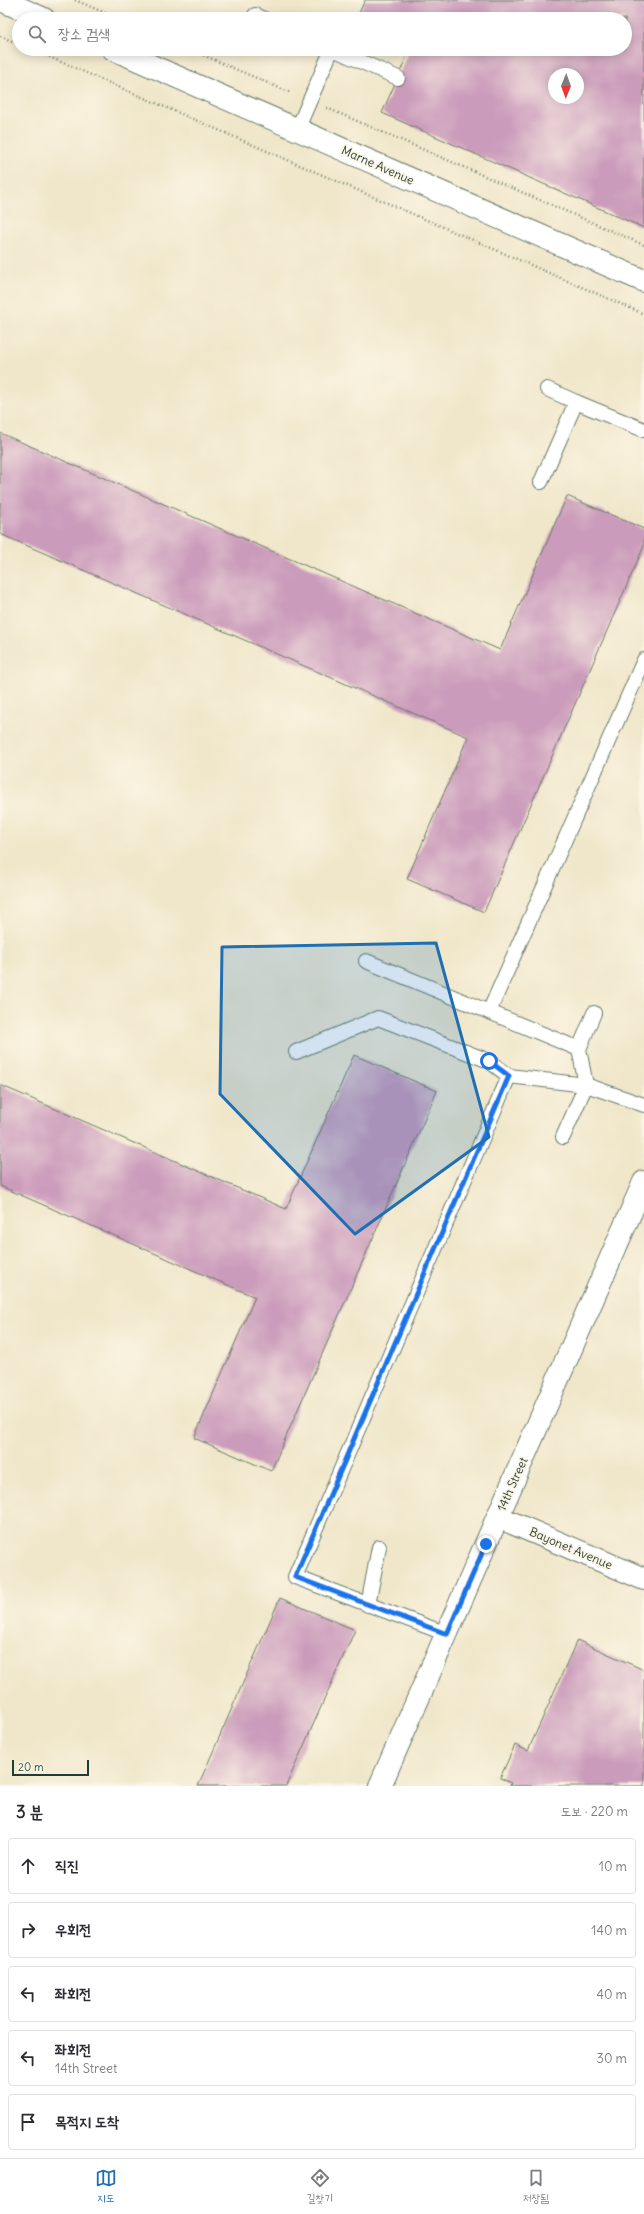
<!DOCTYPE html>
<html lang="ko">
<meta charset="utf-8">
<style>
body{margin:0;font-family:Delius,"Poor Story",sans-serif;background:#f7f7f7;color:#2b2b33}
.compass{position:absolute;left:548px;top:68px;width:36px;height:36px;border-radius:50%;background:#fff;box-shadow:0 2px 10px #0003;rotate:181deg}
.scale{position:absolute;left:12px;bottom:10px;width:77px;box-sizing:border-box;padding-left:4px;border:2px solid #1f3d34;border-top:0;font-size:11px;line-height:14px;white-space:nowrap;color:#1f3d34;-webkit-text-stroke:3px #fcf5e5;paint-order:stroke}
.stop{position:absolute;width:12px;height:12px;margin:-9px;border:3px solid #1a73e8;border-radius:50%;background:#fff}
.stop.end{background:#1a73e8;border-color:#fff;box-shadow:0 1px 4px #0008}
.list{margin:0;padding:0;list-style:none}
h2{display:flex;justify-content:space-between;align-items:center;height:52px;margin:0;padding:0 16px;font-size:17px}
h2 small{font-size:13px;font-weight:400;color:#7c7c81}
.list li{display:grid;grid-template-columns:26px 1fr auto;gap:12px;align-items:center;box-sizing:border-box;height:56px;margin:0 8px 8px;padding:0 8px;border:1px solid #e1e1e2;border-radius:4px}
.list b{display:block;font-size:15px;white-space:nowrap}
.list p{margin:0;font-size:13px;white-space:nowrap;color:#7c7c81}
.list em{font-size:13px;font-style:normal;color:#7c7c81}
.icon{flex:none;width:22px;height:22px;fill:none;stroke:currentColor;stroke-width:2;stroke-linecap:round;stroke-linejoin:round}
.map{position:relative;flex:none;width:644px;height:1786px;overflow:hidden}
.search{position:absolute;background:#fff;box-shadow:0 2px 10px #0003;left:12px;right:12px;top:12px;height:44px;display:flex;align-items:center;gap:10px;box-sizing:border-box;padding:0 14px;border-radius:22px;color:#7c7c81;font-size:15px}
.sheet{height:372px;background:#fff}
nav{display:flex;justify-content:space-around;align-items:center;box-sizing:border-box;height:56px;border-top:1px solid #e1e1e2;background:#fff;font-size:11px;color:#7c7c81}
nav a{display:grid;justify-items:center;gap:2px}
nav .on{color:#1f6fb2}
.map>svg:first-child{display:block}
.building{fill:#cb9bbb;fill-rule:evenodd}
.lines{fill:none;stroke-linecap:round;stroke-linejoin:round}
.service-casing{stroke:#687868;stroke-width:16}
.tertiary-casing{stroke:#687868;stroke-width:24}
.path{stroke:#687868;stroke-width:2.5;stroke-dasharray:1 3;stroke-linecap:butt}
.service{stroke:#fff;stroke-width:14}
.tertiary{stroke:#fff;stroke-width:22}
.route{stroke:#1a73e8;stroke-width:5}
.marked{fill:#1f6fb2;fill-opacity:0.2;stroke:#1f6fb2;stroke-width:3;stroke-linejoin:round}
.labels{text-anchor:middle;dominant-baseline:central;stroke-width:3.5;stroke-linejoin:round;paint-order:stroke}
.street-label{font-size:12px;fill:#1f3d34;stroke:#fcf5e5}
</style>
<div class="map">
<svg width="644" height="1786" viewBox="0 0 644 1786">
<rect width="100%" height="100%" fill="#fcf5e5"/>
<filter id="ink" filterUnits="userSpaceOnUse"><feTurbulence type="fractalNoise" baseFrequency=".025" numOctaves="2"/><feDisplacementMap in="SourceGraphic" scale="8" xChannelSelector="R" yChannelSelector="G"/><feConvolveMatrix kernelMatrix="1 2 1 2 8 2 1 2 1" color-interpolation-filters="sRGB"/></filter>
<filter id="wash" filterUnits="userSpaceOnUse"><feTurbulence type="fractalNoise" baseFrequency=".012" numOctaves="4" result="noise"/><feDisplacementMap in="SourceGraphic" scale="16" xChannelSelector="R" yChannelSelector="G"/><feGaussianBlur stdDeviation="0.9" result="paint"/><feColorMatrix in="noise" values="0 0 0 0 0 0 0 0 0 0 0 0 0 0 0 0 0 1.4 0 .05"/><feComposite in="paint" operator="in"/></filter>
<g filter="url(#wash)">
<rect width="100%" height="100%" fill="#f0e7ca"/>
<g id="blocks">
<g class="building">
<path d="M365,0H644V228L382,113L410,49H625V19H372L359,13ZM554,74H578V98H554Z"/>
<polygon points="0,433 500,650 567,496 644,529 644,546 484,912 407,879 468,737 0,534"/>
<polygon points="354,1055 437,1091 271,1471 194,1438 255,1297 0,1186 0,1085 286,1209"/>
<polygon points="280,1598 355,1630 286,1786 198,1786"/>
<polygon points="577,1640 644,1670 644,1786 510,1786 511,1783 500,1778 515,1745 528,1751"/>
</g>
</g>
</g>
<g filter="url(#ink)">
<use href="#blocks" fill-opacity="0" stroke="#687868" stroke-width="1"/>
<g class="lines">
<defs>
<g id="service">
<polyline points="255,15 264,19"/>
<polyline points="333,49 398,78"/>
<polyline points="297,130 332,49"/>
<polyline points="547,389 576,402"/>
<polyline points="541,482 576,402 644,430"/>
<polyline points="366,961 579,1049"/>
<polyline points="489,1012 644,660"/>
<polyline points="296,1052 378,1018 489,1061 509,1076"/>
<polyline points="563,1137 586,1085 579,1049 594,1013"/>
<polyline points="368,1605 379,1547"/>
<polyline points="447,1634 295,1577 509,1076 586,1085 644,1105"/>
</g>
<g id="tertiary">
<polyline points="1,0 44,19"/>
<polyline points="113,49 644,281"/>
<polyline points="498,1517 644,1579"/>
<polyline points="380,1786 644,1182"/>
</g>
</defs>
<use href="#service" class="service-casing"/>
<use href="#tertiary" class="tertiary-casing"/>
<g class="path">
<polyline points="75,0 119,19"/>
<polyline points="0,36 19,44"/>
<polyline points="31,49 644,314"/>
<polyline points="189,49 291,93"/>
<polyline points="327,108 644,245"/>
</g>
<use href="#service" class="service"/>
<use href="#tertiary" class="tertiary"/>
</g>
</g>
<g class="lines" filter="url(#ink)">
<polyline class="route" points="486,1544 447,1634 295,1577 509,1076 489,1061"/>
</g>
<path class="marked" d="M436,943L489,1137L355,1234L220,1094L222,947Z"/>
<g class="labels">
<g class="street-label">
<text transform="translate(378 165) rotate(24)">Marne Avenue</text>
<text transform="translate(512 1484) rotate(-66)">14th Street</text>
<text transform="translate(571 1548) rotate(23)">Bayonet Avenue</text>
</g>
</g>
</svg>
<svg class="compass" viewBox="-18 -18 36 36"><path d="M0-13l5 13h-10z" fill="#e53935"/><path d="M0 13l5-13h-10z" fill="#7c7c81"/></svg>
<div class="scale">20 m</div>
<div class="stop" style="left:489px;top:1061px"></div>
<div class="stop end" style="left:486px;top:1544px"></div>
<div class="search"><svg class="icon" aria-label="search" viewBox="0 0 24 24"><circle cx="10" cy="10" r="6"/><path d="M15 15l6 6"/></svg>장소 검색</div>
</div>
<section class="sheet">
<h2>3 분<small>도보 · 220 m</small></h2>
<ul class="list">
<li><svg class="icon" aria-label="ahead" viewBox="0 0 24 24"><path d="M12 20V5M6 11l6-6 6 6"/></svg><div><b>직진</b></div><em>10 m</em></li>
<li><svg class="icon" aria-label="right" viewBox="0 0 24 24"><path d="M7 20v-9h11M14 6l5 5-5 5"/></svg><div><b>우회전</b></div><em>140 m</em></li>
<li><svg class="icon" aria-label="left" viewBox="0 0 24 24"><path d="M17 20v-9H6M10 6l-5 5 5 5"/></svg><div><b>좌회전</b></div><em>40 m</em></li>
<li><svg class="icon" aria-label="left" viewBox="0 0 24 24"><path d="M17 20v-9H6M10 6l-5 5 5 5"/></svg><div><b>좌회전</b><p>14th Street</p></div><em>30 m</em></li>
<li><svg class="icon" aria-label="arrive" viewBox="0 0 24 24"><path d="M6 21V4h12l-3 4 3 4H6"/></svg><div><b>목적지 도착</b></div></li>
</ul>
</section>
<nav>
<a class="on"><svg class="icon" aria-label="map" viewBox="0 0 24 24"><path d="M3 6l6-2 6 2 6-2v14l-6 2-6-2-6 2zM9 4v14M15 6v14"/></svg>지도</a>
<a><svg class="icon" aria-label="directions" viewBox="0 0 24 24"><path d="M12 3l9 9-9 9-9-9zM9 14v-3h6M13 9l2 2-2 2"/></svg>길찾기</a>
<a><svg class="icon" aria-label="saved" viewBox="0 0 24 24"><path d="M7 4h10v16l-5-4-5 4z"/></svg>저장됨</a>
</nav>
